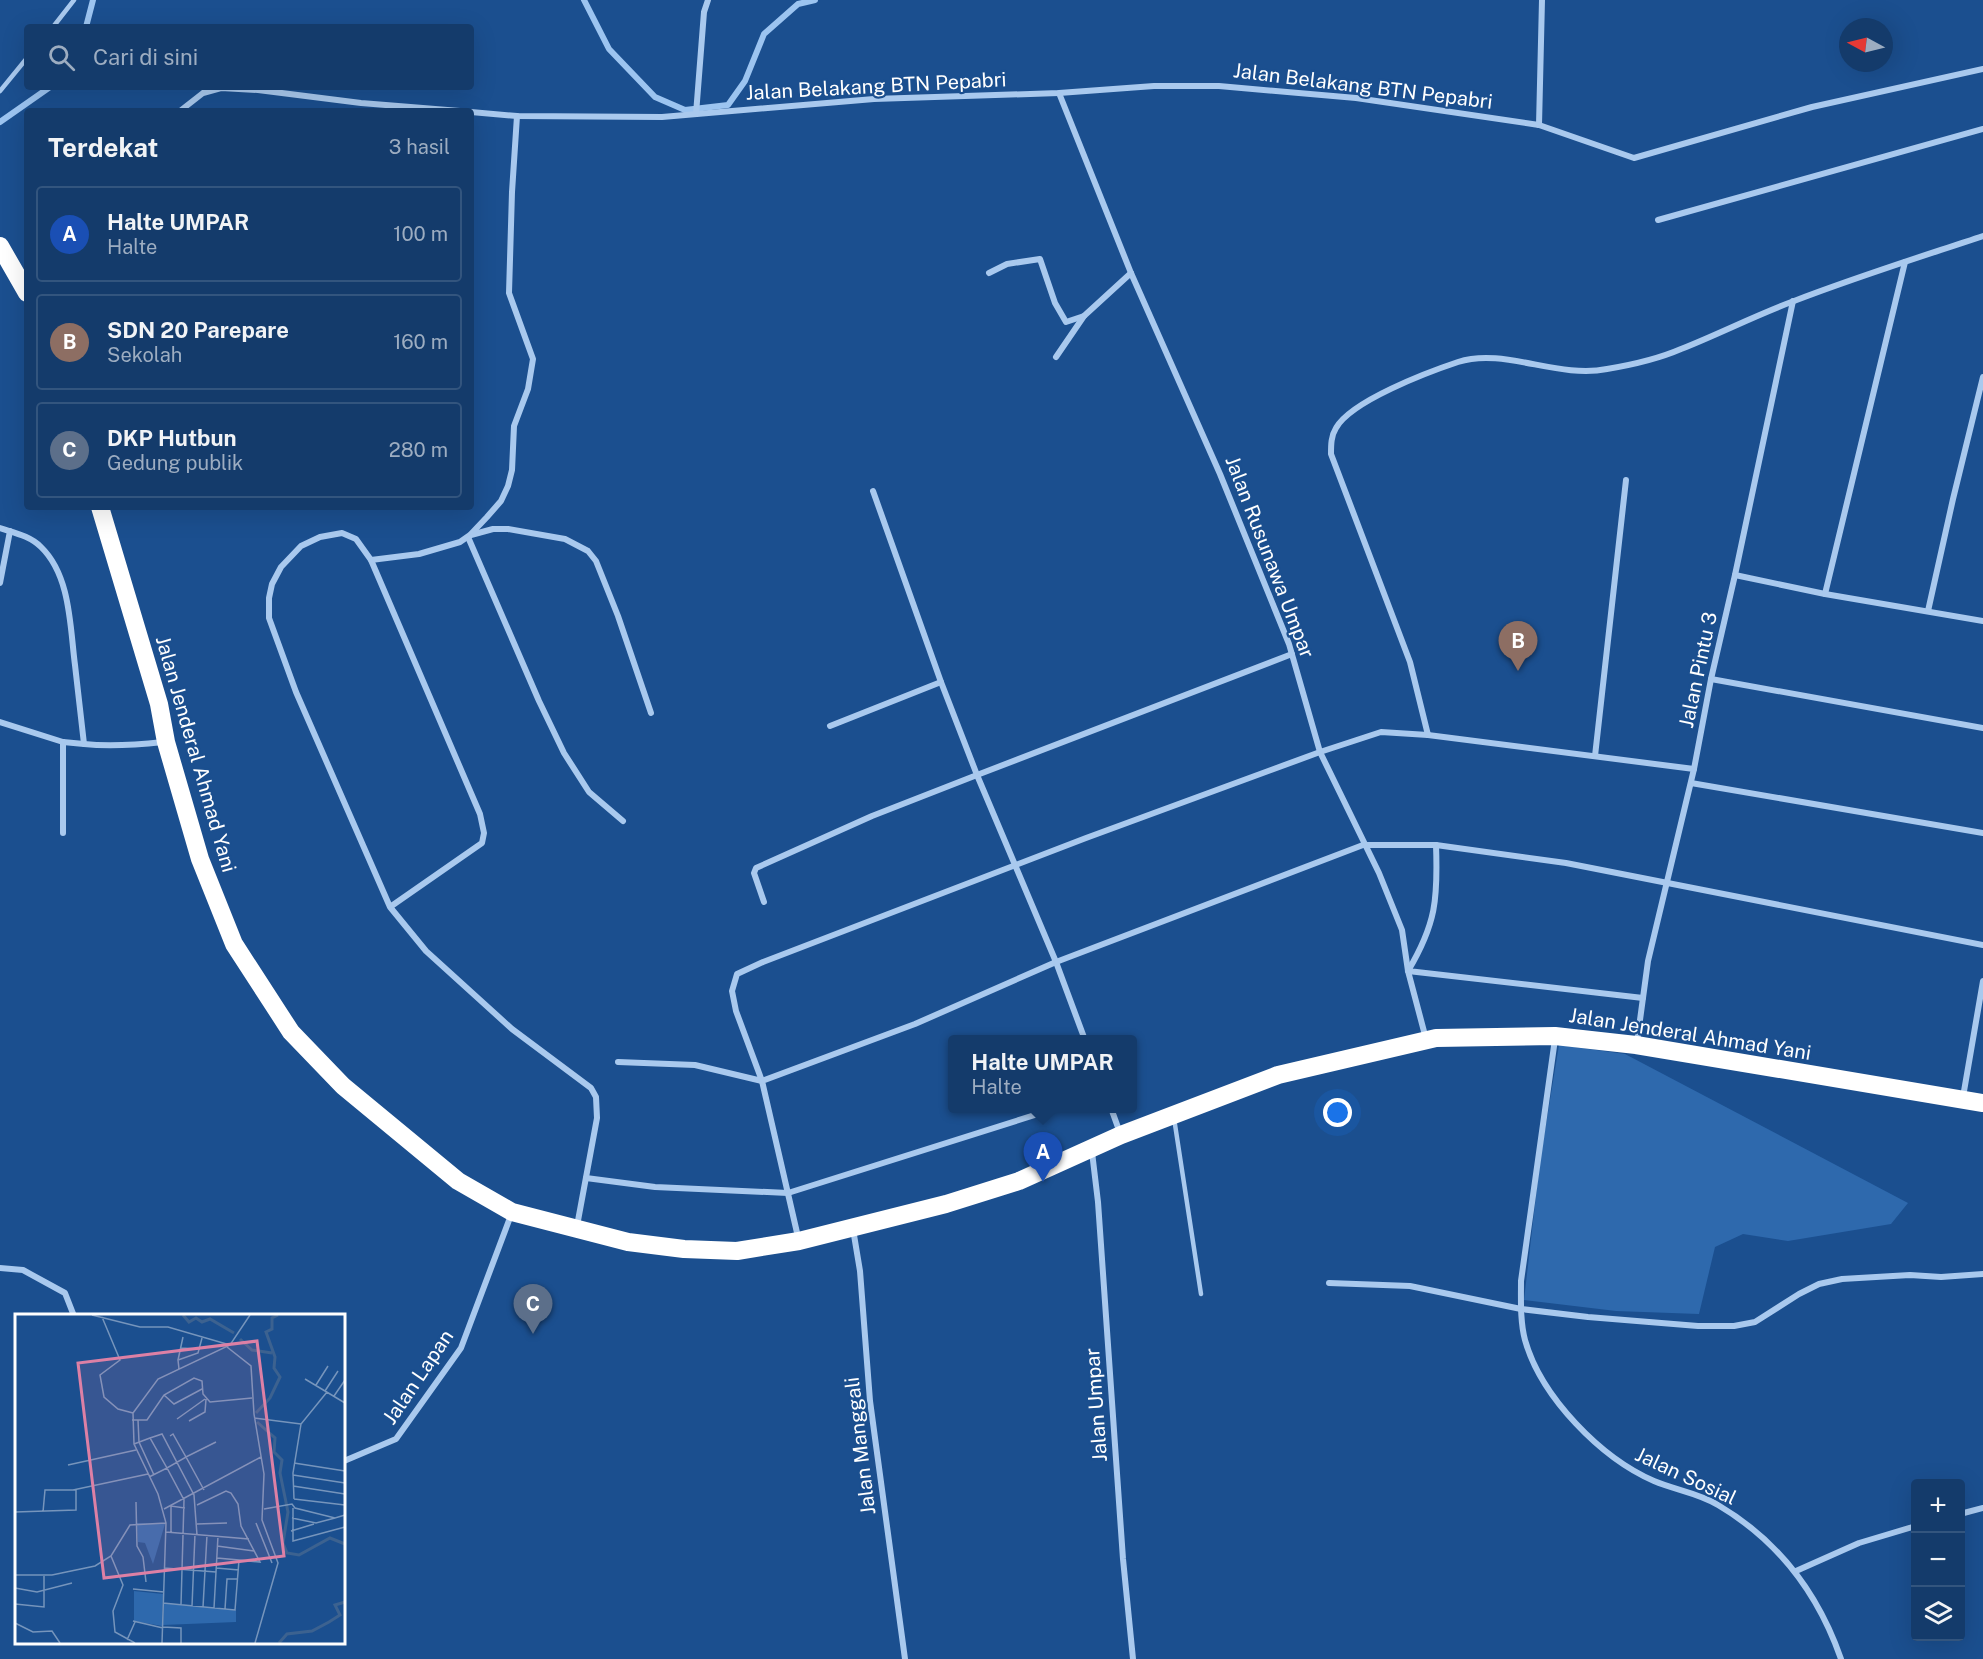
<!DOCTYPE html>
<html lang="id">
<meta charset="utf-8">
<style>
body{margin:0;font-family:"Public Sans",sans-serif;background:#1d4271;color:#f1f3f6}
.controls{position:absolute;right:18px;bottom:18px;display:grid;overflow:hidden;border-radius:6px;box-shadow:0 6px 24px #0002}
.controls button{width:54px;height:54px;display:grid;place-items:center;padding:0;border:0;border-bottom:2px solid #33557e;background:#143b6b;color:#f1f3f6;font:30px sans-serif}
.compass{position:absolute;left:1839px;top:18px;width:54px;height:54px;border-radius:50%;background:#143b6b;box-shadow:0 6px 24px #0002;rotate:277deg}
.you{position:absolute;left:1338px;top:1113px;width:21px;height:21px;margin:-15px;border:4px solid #fff;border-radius:50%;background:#1a73e8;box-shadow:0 0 0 9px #1a73e833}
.badge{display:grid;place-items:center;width:39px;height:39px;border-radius:50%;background:#e797bd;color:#fff;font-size:20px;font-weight:700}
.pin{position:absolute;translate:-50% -50px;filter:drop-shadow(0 2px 3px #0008)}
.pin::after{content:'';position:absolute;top:32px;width:21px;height:18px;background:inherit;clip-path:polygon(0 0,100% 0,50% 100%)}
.popup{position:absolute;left:948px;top:1035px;width:189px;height:78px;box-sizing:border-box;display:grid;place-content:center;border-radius:6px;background:#143b6b;filter:drop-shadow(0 2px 4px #0005);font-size:20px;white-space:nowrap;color:#9dadc1}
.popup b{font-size:22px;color:#f1f3f6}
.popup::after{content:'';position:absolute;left:50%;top:100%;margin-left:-12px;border:12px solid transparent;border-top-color:#143b6b}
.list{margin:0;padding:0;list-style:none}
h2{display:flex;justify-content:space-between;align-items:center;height:78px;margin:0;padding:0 24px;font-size:26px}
h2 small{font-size:20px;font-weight:400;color:#9dadc1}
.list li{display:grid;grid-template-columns:39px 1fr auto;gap:18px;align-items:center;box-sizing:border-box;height:96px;margin:0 12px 12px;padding:0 12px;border:2px solid #33557e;border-radius:6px}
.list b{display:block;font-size:22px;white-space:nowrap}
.list p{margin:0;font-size:20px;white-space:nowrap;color:#9dadc1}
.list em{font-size:20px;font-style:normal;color:#9dadc1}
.icon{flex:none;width:33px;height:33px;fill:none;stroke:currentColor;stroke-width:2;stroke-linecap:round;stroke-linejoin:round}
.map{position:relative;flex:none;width:1983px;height:1659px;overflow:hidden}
.search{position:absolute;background:#143b6b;box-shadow:0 6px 24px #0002;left:24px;top:24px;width:450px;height:66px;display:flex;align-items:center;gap:15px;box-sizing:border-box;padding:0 21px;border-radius:6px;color:#9dadc1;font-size:22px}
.panel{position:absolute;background:#143b6b;box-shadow:0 6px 24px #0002;left:24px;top:108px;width:450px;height:402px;border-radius:6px}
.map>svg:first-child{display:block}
.green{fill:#2e69ad}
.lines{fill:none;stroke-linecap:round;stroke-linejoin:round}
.stream{stroke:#9cc4f0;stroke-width:6}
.lane{stroke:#a9c9ee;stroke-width:4.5}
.street{stroke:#a9c9ee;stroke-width:6}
.highway{stroke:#fff;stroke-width:18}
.labels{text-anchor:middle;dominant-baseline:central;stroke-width:4.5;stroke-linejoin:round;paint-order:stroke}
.street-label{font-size:20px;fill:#fff;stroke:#1b4f8f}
.inset-river{fill:none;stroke:#3c6290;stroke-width:3}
.inset-road{fill:none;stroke:#7695bc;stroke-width:1.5}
.view{fill:#dd80a5;fill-opacity:0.15;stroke:#dd80a5;stroke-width:3}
.inset-edge{fill:none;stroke:#fff;stroke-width:3}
</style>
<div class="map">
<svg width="1983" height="1659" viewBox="0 0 1983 1659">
<rect width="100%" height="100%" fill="#1b4f8f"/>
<polygon class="green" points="1559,1045 1625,1054 1908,1203 1891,1224 1788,1241 1743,1234 1715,1247 1699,1314 1616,1311 1524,1300 1540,1161"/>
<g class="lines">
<g class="stream">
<polyline points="584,0 609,49 655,97 685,110 728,105 745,81 764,34 798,4 815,0"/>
<polyline points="86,27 93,0"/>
<polyline points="0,122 50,87"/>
</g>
<g class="lane">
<polyline points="53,27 74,0"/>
<polyline points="0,91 27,58"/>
<polyline points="1174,1118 1201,1294"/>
</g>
<g class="street">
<polyline points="1059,93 1131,273 1220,474 1289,644 1320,752 1379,873 1402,930 1408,971 1426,1039"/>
<polyline points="180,111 203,93 221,88 258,90 361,103 460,111"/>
<polyline points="471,112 517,116 662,117 874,99 1059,93 1154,86 1219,86 1356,98 1539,125 1634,158 1812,107 1983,69"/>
<polyline points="696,114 704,12 708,0"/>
<polyline points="1539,125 1542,0"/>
<polyline points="1658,220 1983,129"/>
<polyline points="989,273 1007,264 1040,259 1055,303 1066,322 1084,316"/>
<polyline points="1056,357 1084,316 1131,273"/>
<path d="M0,528C15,533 30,536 41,547C71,576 70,628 75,665C78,691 81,718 84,744C111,747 136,745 163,742"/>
<polyline points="471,535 493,529 508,529 565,539 588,551 596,561 618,616 651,713"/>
<polyline points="468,537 539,701 564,753 589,792 623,821"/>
<polyline points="371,560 419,554 460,542 470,535 487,517 501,501 508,486 512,470 514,426 528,389 533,359 509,293 512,192 517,116"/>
<polyline points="1735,575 1825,594 1983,621"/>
<polyline points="0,583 10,531"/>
<polyline points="1825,594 1905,262"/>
<polyline points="1928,611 1953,499 1983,377"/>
<polyline points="1711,679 1983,728"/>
<polyline points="0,722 63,742 84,744"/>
<polyline points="830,726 941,682"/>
<path d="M1428,735L1410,662L1331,454C1331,445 1331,436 1336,428C1351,401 1428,372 1458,362C1504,347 1557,379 1607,369C1631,365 1658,359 1681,349C1719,334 1756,315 1794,301C1856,277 1920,257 1983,236"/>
<polyline points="63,742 63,833"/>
<polyline points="1595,756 1626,480"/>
<polyline points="1691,783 1983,833"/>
<path d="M1436,845C1438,899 1436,924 1408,971L1643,998"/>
<polyline points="764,902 754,873 756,868 872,816 977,775 941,682 873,491"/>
<polyline points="390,907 482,843 484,833 480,814 371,560 356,539 342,533 320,537 301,546 281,567 272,584 269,598 269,618 296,692 390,907 426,951 512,1029 591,1088 596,1097 597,1118 577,1226"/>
<path d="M1555,1039L1521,1281C1521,1300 1520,1321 1525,1340C1541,1397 1601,1458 1654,1481C1675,1490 1699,1493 1718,1505C1779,1541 1818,1593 1841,1659"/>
<polyline points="1085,1040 1056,962 1363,845 1436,845 1566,863 1983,945"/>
<polyline points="1637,1042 1648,961 1694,769 1711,679 1735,575 1793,301"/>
<polyline points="618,1062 695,1065 762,1081"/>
<polyline points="762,1081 736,1011 732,991 737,974 763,962 1086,838 1320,752 1381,732 1428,735 1694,769"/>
<polyline points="1963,1097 1983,981"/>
<polyline points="1111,1108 1120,1133"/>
<polyline points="1092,1152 1098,1202 1123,1559 1133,1659"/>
<polyline points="586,1178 655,1187 788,1193 1057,1108"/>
<polyline points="853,1229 860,1271 870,1401 905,1659"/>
<polyline points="798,1237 762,1081 915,1024 1056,962 977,775 1292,654"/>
<polyline points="0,1268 23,1270 65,1293 74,1316"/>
<polyline points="1329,1283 1410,1286 1521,1309 1588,1317 1698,1326 1734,1326 1755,1322 1799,1294 1819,1284 1842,1279 1910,1275 1941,1277 1983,1274"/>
<polyline points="344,1461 396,1439 461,1348 511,1215"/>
<polyline points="1960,1514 1983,1508"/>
<polyline points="1796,1571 1859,1543 1916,1526"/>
</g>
<g class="highway">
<polyline points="0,246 27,293"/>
<polyline points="100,507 159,704 166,742 200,859 234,944 291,1032 343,1086 458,1181 512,1212 628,1242 684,1249 737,1251 799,1241 946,1204 1019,1181 1121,1135 1278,1075 1436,1038 1555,1036 1636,1045 1983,1103"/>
</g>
</g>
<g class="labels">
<g class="street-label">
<text transform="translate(876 86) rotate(-3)">Jalan Belakang BTN Pepabri</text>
<text transform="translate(1363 86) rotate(7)">Jalan Belakang BTN Pepabri</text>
<text transform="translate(1270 557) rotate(69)">Jalan Rusunawa Umpar</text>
<text transform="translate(1698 670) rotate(-78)">Jalan Pintu 3</text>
<text transform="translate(196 754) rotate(74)">Jalan Jenderal Ahmad Yani</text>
<text transform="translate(1690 1034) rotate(9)">Jalan Jenderal Ahmad Yani</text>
<text transform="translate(418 1377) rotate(-56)">Jalan Lapan</text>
<text transform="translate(1096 1405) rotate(-94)">Jalan Umpar</text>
<text transform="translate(860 1446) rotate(-97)">Jalan Manggali</text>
<text transform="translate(1686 1476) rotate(25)">Jalan Sosial</text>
</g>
</g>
<g transform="translate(15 1314)">
<rect width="330" height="330" fill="#1b4f8f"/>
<path d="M122,209L150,210L138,250L130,229L123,228ZM119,277L148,280L147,312L119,307ZM149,289L221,296V308L148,311Z" fill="#2e69ad"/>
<path class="inset-river" d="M168,1L174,8L181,4L187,8L195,5L219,19M225,25L237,36L257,39M241,99L255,84L265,63L259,54L260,43L251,18L257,15V4L263,1M242,108L260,124L259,138L267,146L265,159L273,198L268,229L272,239L284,241L315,224L330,230M264,329L272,320L297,317L314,308L325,301L320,291L330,288"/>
<path class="inset-road" d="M77,1L125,13H153L215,31M87,3L105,46L85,61L89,83L103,95L118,99M212,33L236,52L239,100L249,160L247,206L263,249L240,329M165,34L185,35M163,46L168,23M164,55L163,46L183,39L187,24M290,65L330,89M301,71L313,52M310,77L323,57M149,81L159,90L187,75M319,82L330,66M239,104L286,110M162,105L190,85M117,106H132L149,81L179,64L187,67L188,80L195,88L237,84M123,106L124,128L139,161M174,107L190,98L191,85M155,122L158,120L171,143L201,128M135,124L147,120L179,181L182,221M119,130L135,124L152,154L171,143L189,176M279,149L330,157M53,151L121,136M278,161L330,169M134,163L152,154L169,186L166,291M278,172L330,180M279,185L278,159L286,110L312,78M279,185L330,191M121,188L122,232L128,243L131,268M182,191L211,177L216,179L223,190L226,212L245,248L202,244M278,194V227L330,213M149,195L246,143M249,195L277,190L280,194L320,204L330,201M0,198L61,196V176M28,198L30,176H58L133,160M277,204L301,209L320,204M241,209L257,249M182,210L212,209M276,217L299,210M151,218L234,225M156,218V192L170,194M202,232L239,237M96,242L108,271L98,297L100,318L120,329M149,254L201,258M201,254L224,256M0,261H37L80,252L96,242L115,211L151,209M0,274L22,278L57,269M118,275L149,278M148,289L220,296L224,246M0,290L29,293V262M177,292L180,220M188,293L192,221M199,294L203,222M210,295L212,265H223M118,307L148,314M0,309L18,318L37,317L45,329M148,313L166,314V329M112,326L120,308M147,329L151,209L143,180L119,130L118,99L143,65L215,31L235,1"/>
<path class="view" d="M242,27L269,242L89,264L63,49Z"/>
<rect width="330" height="330" class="inset-edge"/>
</g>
</svg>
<div class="controls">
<button>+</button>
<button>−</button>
<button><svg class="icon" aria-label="layers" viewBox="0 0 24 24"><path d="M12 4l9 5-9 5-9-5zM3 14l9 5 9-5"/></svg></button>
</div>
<svg class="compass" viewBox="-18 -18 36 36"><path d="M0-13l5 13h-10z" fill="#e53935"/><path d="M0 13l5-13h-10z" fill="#9dadc1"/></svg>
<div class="you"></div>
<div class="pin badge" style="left:1043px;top:1182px;background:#1a4fb4">A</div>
<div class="popup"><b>Halte UMPAR</b>Halte</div>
<div class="pin badge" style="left:1518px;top:671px;background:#8d6e63">B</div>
<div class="pin badge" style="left:533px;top:1334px;background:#5c6f8a">C</div>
<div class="search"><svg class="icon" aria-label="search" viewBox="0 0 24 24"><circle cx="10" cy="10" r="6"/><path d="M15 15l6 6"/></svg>Cari di sini</div>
<section class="panel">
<h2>Terdekat<small>3 hasil</small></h2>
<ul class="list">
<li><span class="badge" style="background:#1a4fb4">A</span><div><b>Halte UMPAR</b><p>Halte</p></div><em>100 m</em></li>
<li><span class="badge" style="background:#8d6e63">B</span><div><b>SDN 20 Parepare</b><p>Sekolah</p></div><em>160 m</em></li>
<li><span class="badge" style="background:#5c6f8a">C</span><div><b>DKP Hutbun</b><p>Gedung publik</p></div><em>280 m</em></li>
</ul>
</section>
</div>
